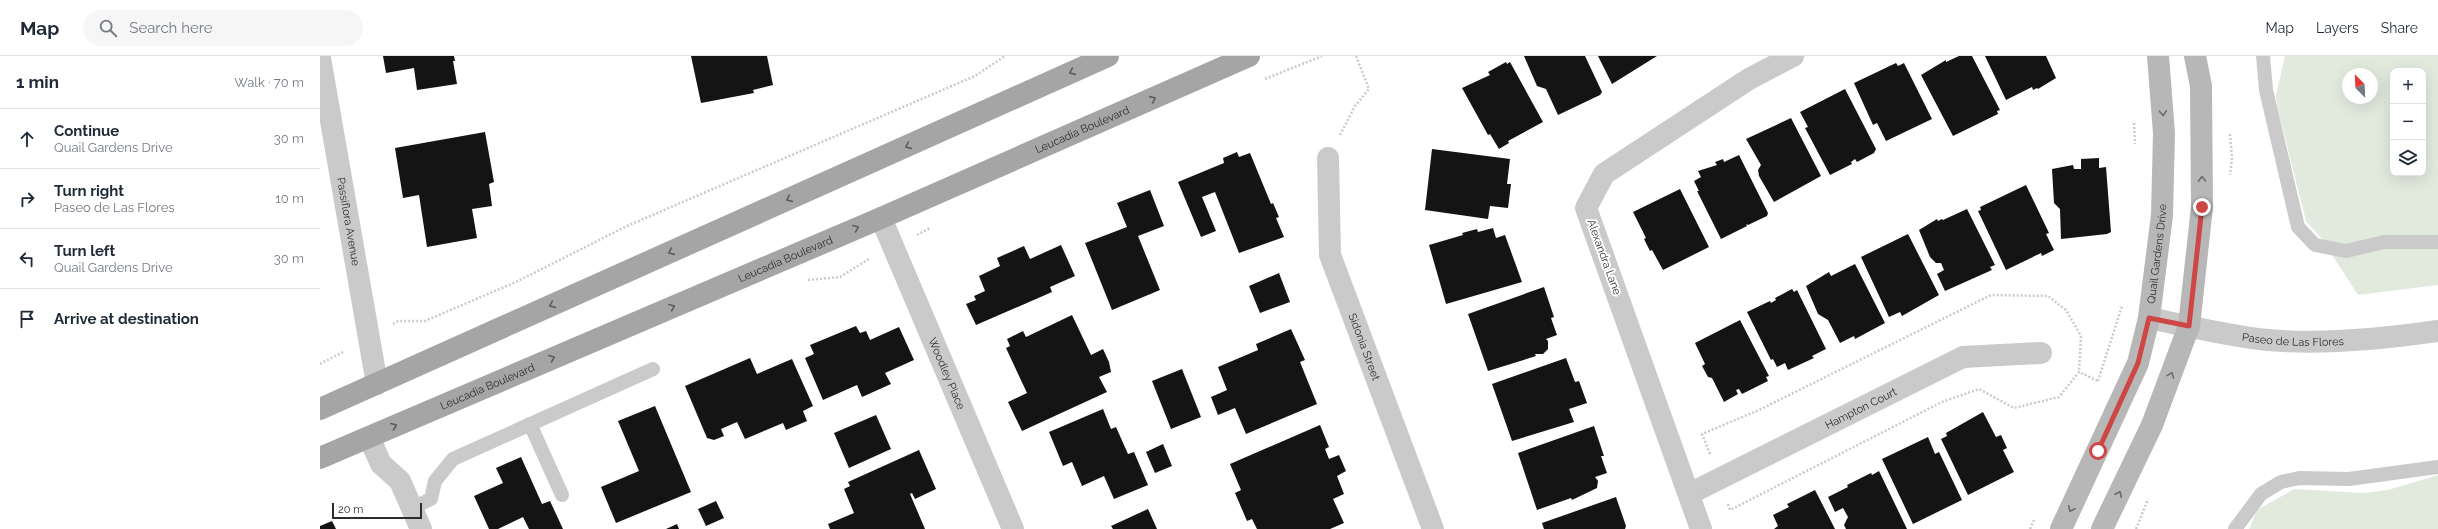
<!DOCTYPE html>
<meta charset="utf-8">
<style>
body{margin:0;font-family:Raleway,sans-serif;background:#f6f6f7;color:#1f2937}
.controls{position:absolute;right:12px;top:12px;display:grid;overflow:hidden;border-radius:8px;box-shadow:0 4px 16px #0002}
.controls button{width:36px;height:36px;display:grid;place-items:center;padding:0;border:0;border-bottom:1px solid #e0e1e3;background:#fff;color:#1f2937;font:20px sans-serif}
.compass{position:absolute;left:2022px;top:12px;width:36px;height:36px;border-radius:50%;background:#fff;box-shadow:0 4px 16px #0002;rotate:336deg}
.scale{position:absolute;left:12px;bottom:10px;width:90px;box-sizing:border-box;padding-left:4px;border:2px solid #2d2d2d;border-top:0;font-size:11px;line-height:14px;white-space:nowrap;color:#2d2d2d;-webkit-text-stroke:3px #fff;paint-order:stroke}
.stop{position:absolute;width:12px;height:12px;margin:-9px;border:3px solid #cf4745;border-radius:50%;background:#fff}
.stop.end{background:#cf4745;border-color:#fff;box-shadow:0 1px 4px #0008}
.list{margin:0;padding:0;list-style:none}
h2{display:flex;justify-content:space-between;align-items:center;height:52px;margin:0;padding:0 16px;font-size:17px}
h2 small{font-size:13px;font-weight:400;color:#747a83}
.list li{display:grid;grid-template-columns:26px 1fr auto;gap:12px;align-items:center;box-sizing:border-box;height:60px;padding:0 16px;border-top:1px solid #e0e1e3}
.list b{display:block;font-size:15px;white-space:nowrap}
.list p{margin:0;font-size:13px;white-space:nowrap;color:#747a83}
.list em{font-size:13px;font-style:normal;color:#747a83}
.icon{flex:none;width:22px;height:22px;fill:none;stroke:currentColor;stroke-width:2;stroke-linecap:round;stroke-linejoin:round}
.map{position:relative;flex:none;width:2118px;height:473px;overflow:hidden}
header{display:flex;align-items:center;gap:24px;box-sizing:border-box;height:56px;padding:0 20px;background:#fff;border-bottom:1px solid #e0e1e3}
header strong{font-size:19px}
nav{display:flex;gap:22px;margin-inline-start:auto;font-size:14px}
.search{width:280px;height:36px;background:#f6f6f7;display:flex;align-items:center;gap:10px;box-sizing:border-box;padding:0 14px;border-radius:22px;color:#747a83;font-size:15px}
main{display:flex}
aside{flex:1;background:#fff}
.map>svg:first-child{display:block}
.green{fill:#e2e9dd;fill-rule:evenodd}
.building{fill:#141414}
.lines{fill:none;stroke-linecap:round;stroke-linejoin:round}
.path{stroke:#cacaca;stroke-width:2.5;stroke-dasharray:2 2;stroke-linecap:butt}
.service{stroke:#cacaca;stroke-width:14}
.minor{stroke:#cacaca;stroke-width:22}
.tertiary{stroke:#cacaca;stroke-width:22}
.secondary{stroke:#b7b7b7;stroke-width:22}
.primary{stroke:#a5a5a5;stroke-width:22}
.oneway{stroke:#5d5d5d}
.oneway2{stroke:#6b6b6b}
.route{stroke:#cf4745;stroke-width:5}
.labels{text-anchor:middle;dominant-baseline:central;stroke-width:4;stroke-linejoin:round;paint-order:stroke}
.street-label{font-size:11px;fill:#2d2d2d;stroke:#fff}
</style>
<header>
<strong>Map</strong>
<div class="search"><svg class="icon" aria-label="search" viewBox="0 0 24 24"><circle cx="10" cy="10" r="6"/><path d="M15 15l6 6"/></svg>Search here</div>
<nav><a>Map</a><a>Layers</a><a>Share</a></nav>
</header>
<main>
<aside>
<h2>1 min<small>Walk · 70 m</small></h2>
<ul class="list">
<li><svg class="icon" aria-label="ahead" viewBox="0 0 24 24"><path d="M12 20V5M6 11l6-6 6 6"/></svg><div><b>Continue</b><p>Quail Gardens Drive</p></div><em>30 m</em></li>
<li><svg class="icon" aria-label="right" viewBox="0 0 24 24"><path d="M7 20v-9h11M14 6l5 5-5 5"/></svg><div><b>Turn right</b><p>Paseo de Las Flores</p></div><em>10 m</em></li>
<li><svg class="icon" aria-label="left" viewBox="0 0 24 24"><path d="M17 20v-9H6M10 6l-5 5 5 5"/></svg><div><b>Turn left</b><p>Quail Gardens Drive</p></div><em>30 m</em></li>
<li><svg class="icon" aria-label="arrive" viewBox="0 0 24 24"><path d="M6 21V4h12l-3 4 3 4H6"/></svg><div><b>Arrive at destination</b></div></li>
</ul>
</aside>
<div class="map">
<svg width="2118" height="473" viewBox="0 0 2118 473">
<rect width="100%" height="100%" fill="#fff"/>
<g class="green">
<path d="M1965,0H2118V229L2038,239L2001,182L1986,165L1957,50L1956,39ZM2073,15H2103V117H2073ZM2028,18H2052V42H2028Z"/>
<polygon points="2118,419 2118,473 1929,473 1937,454 1974,433 2043,437 2068,434"/>
</g>
<g class="building">
<polygon points="63,0 134,0 135,5 133,5 137,28 97,34 94,12 66,17"/>
<polygon points="371,0 447,0 453,29 433,34 434,37 381,47"/>
<polygon points="1204,0 1265,0 1282,36 1280,39 1238,59 1226,33 1217,30"/>
<polygon points="1278,0 1337,0 1292,28"/>
<polygon points="1639,0 1652,0 1680,54 1677,55 1678,58 1633,80 1601,19 1626,4 1626,6"/>
<polygon points="1665,0 1726,0 1736,22 1718,33 1717,32 1713,34 1712,31 1686,44"/>
<polygon points="1186,6 1187,8 1190,6 1223,66 1188,85 1189,87 1179,93 1170,78 1168,79 1142,32 1170,19 1168,16"/>
<polygon points="1576,7 1578,10 1584,7 1612,63 1566,85 1557,67 1553,69 1534,27"/>
<polygon points="1525,33 1556,93 1554,97 1537,106 1535,103 1531,106 1532,108 1510,119 1485,72 1488,71 1480,56"/>
<polygon points="1471,62 1501,120 1454,146 1439,120 1438,114 1441,109 1426,83"/>
<polygon points="165,76 174,126 169,128 172,150 152,153 157,182 107,191 99,139 83,142 75,92"/>
<polygon points="1112,93 1190,103 1187,128 1191,128 1188,152 1170,150 1168,163 1105,154"/>
<polygon points="917,96 919,101 930,97 951,148 953,147 959,161 956,162 964,181 919,197 895,136 882,141 896,175 881,181 858,126 904,107 903,102"/>
<polygon points="1419,99 1448,157 1447,160 1428,169 1426,168 1427,170 1401,183 1377,135 1379,135 1374,125 1381,121 1378,115 1397,109 1395,106 1403,103 1404,106"/>
<polygon points="1779,102 1779,112 1786,111 1791,176 1787,178 1741,183 1740,153 1734,147 1732,113 1753,109 1754,113 1761,113 1761,103"/>
<polygon points="1706,129 1729,177 1726,178 1734,194 1722,200 1721,197 1686,214 1658,155 1661,154 1660,151"/>
<polygon points="1360,133 1389,191 1343,214 1332,194 1330,195 1324,183 1326,182 1313,156"/>
<polygon points="830,134 844,170 818,180 840,234 792,254 765,187 807,171 797,147"/>
<polygon points="1647,153 1675,209 1670,211 1672,214 1625,235 1617,218 1624,214 1621,207 1616,207 1610,201 1599,174 1617,163 1618,165 1622,163 1623,164"/>
<polygon points="1173,172 1176,182 1185,179 1202,226 1126,248 1109,189 1143,179 1142,177 1157,173 1158,176"/>
<polygon points="1588,178 1619,239 1582,260 1580,256 1569,261 1541,201"/>
<polygon points="741,189 755,220 730,231 732,236 656,269 646,248 656,244 654,240 665,235 659,220 680,210 677,202 704,190 710,203"/>
<polygon points="1535,208 1565,267 1535,283 1534,280 1520,287 1508,264 1498,258 1486,230 1509,216 1511,220"/>
<polygon points="959,217 970,246 940,257 929,230"/>
<polygon points="1224,231 1234,261 1231,262 1237,279 1226,283 1228,285 1228,293 1223,298 1215,298 1216,300 1168,315 1148,258"/>
<polygon points="1472,233 1474,236 1477,234 1506,293 1492,300 1494,302 1468,314 1465,307 1457,311 1453,303 1451,304 1427,256 1450,245 1451,247 1456,244 1455,242"/>
<polygon points="752,259 771,299 783,293 789,306 791,316 779,321 787,336 702,375 688,346 707,337 686,292 690,290 687,283 703,275 706,281"/>
<polygon points="1420,264 1449,320 1446,321 1448,325 1422,338 1419,333 1416,334 1418,338 1404,346 1392,322 1388,321 1382,310 1385,308 1375,287"/>
<polygon points="536,270 540,277 546,275 550,284 579,271 594,304 565,317 571,328 542,341 537,329 503,344 485,302 494,298 490,289"/>
<polygon points="971,273 985,304 980,306 997,348 926,378 915,352 898,359 891,341 907,334 898,311 938,294 936,288"/>
<polygon points="430,302 437,318 472,303 493,350 483,355 487,365 466,374 463,367 425,383 417,366 401,373 404,380 394,384 387,382 365,330"/>
<polygon points="1246,302 1255,326 1259,325 1267,347 1249,353 1254,366 1192,385 1172,328"/>
<polygon points="862,313 881,361 851,373 832,325"/>
<polygon points="335,350 371,436 296,467 281,431 319,415 298,365"/>
<polygon points="783,353 791,373 796,371 808,398 814,396 828,429 794,443 784,420 762,430 752,406 743,410 729,376"/>
<polygon points="1663,356 1676,381 1681,379 1687,392 1683,394 1694,416 1648,439 1621,383 1627,380 1626,377"/>
<polygon points="556,359 571,393 529,412 514,377"/>
<polygon points="1000,369 1009,391 1005,393 1009,403 1019,399 1026,415 1017,420 1024,438 1013,443 1024,467 1010,473 937,473 932,463 927,465 915,437 921,434 910,408"/>
<polygon points="1274,370 1284,400 1281,400 1287,417 1275,421 1278,425 1277,432 1252,444 1251,442 1217,454 1198,397"/>
<polygon points="1608,381 1615,398 1619,396 1642,444 1593,468 1562,403"/>
<polygon points="843,388 852,410 835,417 826,396"/>
<polygon points="599,394 616,433 595,443 592,437 590,438 605,473 510,473 508,468 534,457 524,433 530,430 528,426"/>
<polygon points="201,401 222,448 230,445 243,473 209,473 203,461 178,473 169,473 154,440 183,427 176,412"/>
<polygon points="1559,415 1587,473 1526,473 1524,469 1528,461 1523,452 1515,456 1508,441 1528,431 1527,429 1551,417 1552,419"/>
<polygon points="1495,434 1515,473 1454,473 1458,470 1453,459 1469,451 1467,448"/>
<polygon points="1296,441 1306,470 1305,473 1224,473 1222,467"/>
<polygon points="396,445 404,462 386,470 378,453"/>
<polygon points="828,453 837,473 793,473 791,470"/>
<polygon points="12,465 16,473 0,473 0,470"/>
<polygon points="357,468 359,473 346,473"/>
</g>
<g class="lines">
<g class="path">
<polyline points="945,23 1002,0"/>
<polyline points="1814,67 1815,88"/>
<polyline points="1910,78 1912,102 1910,119"/>
<polyline points="1020,79 1035,50 1049,33 1036,0"/>
<polyline points="597,179 610,172"/>
<polyline points="488,224 520,221 549,203"/>
<polyline points="73,268 78,265 105,265 196,226 307,170 655,20 685,0"/>
<polyline points="0,308 25,295"/>
<polyline points="1778,325 1802,250"/>
<polyline points="1390,398 1382,378 1439,354 1671,239 1728,240 1746,254 1761,280 1759,316"/>
<polyline points="1408,448 1410,454 1622,346 1659,333 1694,352 1739,341 1759,316 1778,325"/>
<polyline points="1710,473 1714,464"/>
<polyline points="1816,473 1828,443"/>
</g>
<g class="service">
<polyline points="1943,0 1946,34 1978,171 1995,189 2026,195 2064,186 2118,186"/>
<polyline points="210,368 242,439"/>
<polyline points="92,452 111,443 115,425 133,403 333,313"/>
<polyline points="1915,473 1941,438 1961,426 1979,422 2029,423 2118,411"/>
</g>
<g class="minor">
<path id="s1" d="M0,2L57,328"/>
<path id="s2" d="M1008,102L1010,199L1113,473"/>
<path id="s3" d="M561,162L693,473"/>
<polyline points="49,381 61,408 80,425 101,473"/>
<path id="s4" d="M1369,438L1643,301L1721,297"/>
<polyline points="1381,473 1266,152 1284,118 1429,23 1473,0"/>
</g>
<path class="tertiary" id="s5" d="M1829,262C1868,270 1908,280 1948,284C2004,289 2063,283 2118,275"/>
<g class="secondary">
<path id="s6" d="M1741,473L1818,307L1829,262L1842,159L1844,77L1838,0"/>
<polyline points="1782,473 1832,369 1869,270 1882,151 1881,30 1875,0"/>
</g>
<g class="primary">
<polyline points="0,353 788,0"/>
<path id="s7" d="M0,402L561,162L929,0"/>
</g>
</g>
<defs><path id="oneway-chevron" d="M-2-3.5L2.5 0L-2 3.5" fill="none" stroke-width="1.6" stroke-linecap="round" stroke-linejoin="round"/></defs>
<g class="oneway">
<use href="#oneway-chevron" transform="translate(752 16) rotate(156)"/>
<use href="#oneway-chevron" transform="translate(833 43) rotate(-24)"/>
<use href="#oneway-chevron" transform="translate(588 90) rotate(156)"/>
<use href="#oneway-chevron" transform="translate(469 143) rotate(156)"/>
<use href="#oneway-chevron" transform="translate(536 172) rotate(-23)"/>
<use href="#oneway-chevron" transform="translate(351 196) rotate(156)"/>
<use href="#oneway-chevron" transform="translate(232 249) rotate(156)"/>
<use href="#oneway-chevron" transform="translate(352 251) rotate(-23)"/>
<use href="#oneway-chevron" transform="translate(232 302) rotate(-23)"/>
<use href="#oneway-chevron" transform="translate(74 370) rotate(-23)"/>
</g>
<g class="oneway2">
<use href="#oneway-chevron" transform="translate(1843 57) rotate(87)"/>
<use href="#oneway-chevron" transform="translate(1882 123) rotate(-91)"/>
<use href="#oneway-chevron" transform="translate(1851 319) rotate(-69)"/>
<use href="#oneway-chevron" transform="translate(1799 438) rotate(-65)"/>
<use href="#oneway-chevron" transform="translate(1751 453) rotate(115)"/>
</g>
<g class="lines">
<polyline class="route" points="1778,395 1818,307 1829,262 1869,270 1882,151"/>
</g>
<g class="labels">
<g class="street-label">
<text stroke="none"><textPath href="#s7" startOffset="830">Leucadia Boulevard</textPath></text>
<text stroke="none"><textPath href="#s1" startOffset="166">Passiflora Avenue</textPath></text>
<text stroke="none"><textPath href="#s6" startOffset="294">Quail Gardens Drive</textPath></text>
<text transform="translate(1284 201) rotate(70)">Alexandra Lane</text>
<text stroke="none"><textPath href="#s7" startOffset="506">Leucadia Boulevard</textPath></text>
<text stroke="none"><textPath href="#s5" startOffset="146">Paseo de Las Flores</textPath></text>
<text stroke="none"><textPath href="#s2" startOffset="195">Sidonia Street</textPath></text>
<text stroke="none"><textPath href="#s3" startOffset="169">Woodley Place</textPath></text>
<text stroke="none"><textPath href="#s7" startOffset="182">Leucadia Boulevard</textPath></text>
<text stroke="none"><textPath href="#s4" startOffset="192">Hampton Court</textPath></text>
</g>
</g>
</svg>
<div class="controls">
<button>+</button>
<button>−</button>
<button><svg class="icon" aria-label="layers" viewBox="0 0 24 24"><path d="M12 4l9 5-9 5-9-5zM3 14l9 5 9-5"/></svg></button>
</div>
<svg class="compass" viewBox="-18 -18 36 36"><path d="M0-13l5 13h-10z" fill="#e53935"/><path d="M0 13l5-13h-10z" fill="#747a83"/></svg>
<div class="scale">20 m</div>
<div class="stop" style="left:1778px;top:395px"></div>
<div class="stop end" style="left:1882px;top:151px"></div>
</div>
</main>
